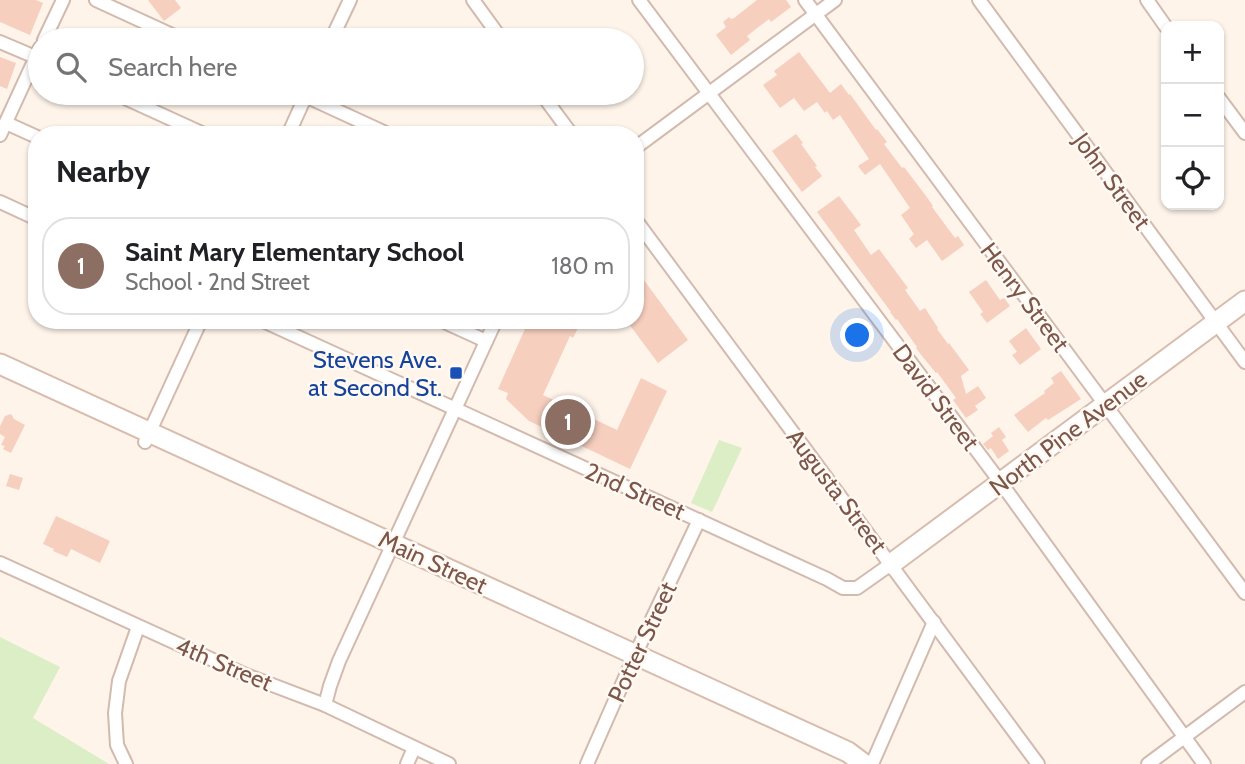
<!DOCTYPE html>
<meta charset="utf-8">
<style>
body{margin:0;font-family:Cabin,sans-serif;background:#f2f2f2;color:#202124}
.controls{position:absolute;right:21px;top:21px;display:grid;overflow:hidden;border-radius:14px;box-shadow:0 2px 5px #0004}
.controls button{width:63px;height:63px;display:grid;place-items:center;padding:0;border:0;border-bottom:2px solid #e0e0e0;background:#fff;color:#202124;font:35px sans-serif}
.you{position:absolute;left:858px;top:336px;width:24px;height:24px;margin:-18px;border:5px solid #fff;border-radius:50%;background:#1a73e8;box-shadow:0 0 0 10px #1a73e833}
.badge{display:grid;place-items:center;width:46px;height:46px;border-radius:50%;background:#f25846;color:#fff;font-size:23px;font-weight:700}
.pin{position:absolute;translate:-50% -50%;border:4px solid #fff;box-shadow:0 2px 7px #0006}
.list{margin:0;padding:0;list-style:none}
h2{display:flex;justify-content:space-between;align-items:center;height:91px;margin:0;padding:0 28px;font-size:30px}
h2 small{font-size:23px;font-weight:400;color:#757577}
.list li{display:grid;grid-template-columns:46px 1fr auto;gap:21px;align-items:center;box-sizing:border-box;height:98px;margin:0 14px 14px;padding:0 14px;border:2px solid #e0e0e0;border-radius:28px}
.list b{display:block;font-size:26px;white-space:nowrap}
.list p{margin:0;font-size:23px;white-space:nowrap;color:#757577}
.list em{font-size:23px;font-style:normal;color:#757577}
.icon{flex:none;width:38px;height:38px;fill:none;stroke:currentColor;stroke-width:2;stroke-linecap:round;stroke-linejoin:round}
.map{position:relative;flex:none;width:1245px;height:764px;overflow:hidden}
.search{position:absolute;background:#fff;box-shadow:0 2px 5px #0004;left:28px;top:28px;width:616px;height:77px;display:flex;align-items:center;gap:18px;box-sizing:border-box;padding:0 24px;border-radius:38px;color:#757577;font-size:26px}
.panel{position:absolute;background:#fff;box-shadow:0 2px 5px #0004;left:28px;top:126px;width:616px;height:203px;border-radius:28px}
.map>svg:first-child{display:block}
.green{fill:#dbeec6}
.building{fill:#f6cfbf}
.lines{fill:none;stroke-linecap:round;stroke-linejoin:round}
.street-casing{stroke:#d3baae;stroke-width:16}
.secondary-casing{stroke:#d8bcad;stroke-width:23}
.street{stroke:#fff;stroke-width:12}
.secondary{stroke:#fff;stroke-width:19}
.transit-dot{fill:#1a4fb4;stroke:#fff9f3;stroke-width:2.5}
.labels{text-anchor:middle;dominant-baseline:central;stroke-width:5;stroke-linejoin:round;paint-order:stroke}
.street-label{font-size:24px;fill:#7d564a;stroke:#fff9f3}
.transit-label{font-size:24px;fill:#164399;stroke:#fff9f3;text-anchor:end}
</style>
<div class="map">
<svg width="1245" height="764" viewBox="0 0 1245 764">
<rect width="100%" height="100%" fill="#fef4ea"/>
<g class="green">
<polygon points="719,440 742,448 712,512 691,503"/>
<polygon points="0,637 60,667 33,718 109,764 0,764"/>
</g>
<g class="building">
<polygon points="0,0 36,0 43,3 30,35 0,22"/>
<polygon points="148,0 175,0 181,8 164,21"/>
<polygon points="757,0 786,0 791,7 771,22 769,19 747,36 750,40 731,55 716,35 726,27 723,22 729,17 731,19 734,18"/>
<polygon points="799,52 830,93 841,84 849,95 850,94 876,130 877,129 887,142 884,144 902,168 904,167 926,196 933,206 932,207 955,238 958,236 964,245 942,261 927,240 916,248 909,239 914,234 901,215 910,208 880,164 865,175 858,166 869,159 840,115 833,120 827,111 825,113 817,102 804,111 794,98 780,108 763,85 777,75 774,71"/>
<polygon points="0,57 16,63 7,89 0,86"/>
<polygon points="796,134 803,143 801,144 817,166 815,167 822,176 802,192 772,151"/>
<polygon points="839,196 861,225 854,230 871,255 879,249 908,288 905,290 920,311 925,308 938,328 937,329 948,344 949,343 969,370 961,376 966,394 978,386 986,398 975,406 978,410 966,418 953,400 956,398 937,372 936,373 922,356 916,348 917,347 897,319 896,320 890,312 891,312 817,212"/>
<polygon points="635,268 688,340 658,363 626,320 635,320"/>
<polygon points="986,280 1000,300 1004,298 1010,306 987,323 980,314 983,312 969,292"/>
<polygon points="529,320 582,320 573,338 570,336 543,395 617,430 641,378 667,391 630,469 529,421 506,399 508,393 498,389"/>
<polygon points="1026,328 1041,349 1020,365 1012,355 1017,352 1009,341"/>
<polygon points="1061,371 1081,399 1048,420 1046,418 1028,432 1014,415 1045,393 1044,391 1054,383 1051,378"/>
<polygon points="11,414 14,419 25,425 11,453 3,449 5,446 1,445 5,437 0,434 0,426 5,416"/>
<polygon points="999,427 1006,437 1002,440 1009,451 998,459 991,448 988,450 983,444 993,436 991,433"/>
<polygon points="10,474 23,478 19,490 6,486"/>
<polygon points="56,516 110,541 100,563 71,549 67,557 53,551 54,549 43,544"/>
</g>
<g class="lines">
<defs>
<g id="street">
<polyline points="96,0 183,40"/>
<polyline points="473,0 502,40"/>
<polyline points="639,0 1001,483 1204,764"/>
<polyline points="805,0 1245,593"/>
<polyline points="979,0 1245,362"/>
<polyline points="1147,0 1166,27"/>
<polyline points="44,40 63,0"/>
<polyline points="331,40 350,0"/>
<polyline points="0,42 40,59"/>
<polyline points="114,93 206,135"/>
<polyline points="299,93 390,135"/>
<polyline points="541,93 572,135"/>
<polyline points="1219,98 1245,133"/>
<polyline points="6,123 37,137"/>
<polyline points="0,135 40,48"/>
<polyline points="288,135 307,93"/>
<polyline points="635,148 835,0"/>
<polyline points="0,202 37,219"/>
<polyline points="635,219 1038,764"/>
<polyline points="261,320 827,579 843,588 857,588 891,564"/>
<polyline points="440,320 486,341"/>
<polyline points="145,442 201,320"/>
<polyline points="0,563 246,675 325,705 449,764"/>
<polyline points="325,705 330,686 339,661 496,320"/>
<polyline points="126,764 117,745 115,713 119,681 138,627"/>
<polyline points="407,764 414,748"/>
<polyline points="587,764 635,655 699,520"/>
<polyline points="872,764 934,622"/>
<polyline points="1148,764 1245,692"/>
</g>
<g id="secondary">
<polyline points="0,364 848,752 864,764"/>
<polyline points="891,564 1245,301"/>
</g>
</defs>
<use href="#street" class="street-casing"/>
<use href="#secondary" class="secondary-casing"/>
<use href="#street" class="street"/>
<use href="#secondary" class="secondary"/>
</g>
<rect class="transit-dot" x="449" y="366" width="14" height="14" rx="3.5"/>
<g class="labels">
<g class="street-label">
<text transform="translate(1112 181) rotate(54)">John Street</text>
<text transform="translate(1025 297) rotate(53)">Henry Street</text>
<text transform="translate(936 397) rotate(53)">David Street</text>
<text transform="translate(1068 433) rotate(-37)">North Pine Avenue</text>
<text transform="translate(635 491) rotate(24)">2nd Street</text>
<text transform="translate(837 491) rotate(53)">Augusta Street</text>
<text transform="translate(433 562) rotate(25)">Main Street</text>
<text transform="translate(642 642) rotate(-65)">Potter Street</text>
<text transform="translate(224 664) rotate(23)">4th Street</text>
</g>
<g class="transit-label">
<text x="442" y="359">Stevens Ave.<tspan x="442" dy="28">at Second St.</tspan></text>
</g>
</g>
</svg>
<div class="controls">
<button>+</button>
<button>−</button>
<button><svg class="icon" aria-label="locate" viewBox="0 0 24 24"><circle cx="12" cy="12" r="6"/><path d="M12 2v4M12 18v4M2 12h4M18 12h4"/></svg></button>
</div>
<div class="you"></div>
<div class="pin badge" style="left:568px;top:422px;background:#8d6e63">1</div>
<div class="search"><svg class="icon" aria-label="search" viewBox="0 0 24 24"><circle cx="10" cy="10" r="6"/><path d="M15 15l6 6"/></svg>Search here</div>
<section class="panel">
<h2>Nearby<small></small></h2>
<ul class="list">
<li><span class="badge" style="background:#8d6e63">1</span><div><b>Saint Mary Elementary School</b><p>School · 2nd Street</p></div><em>180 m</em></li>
</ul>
</section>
</div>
